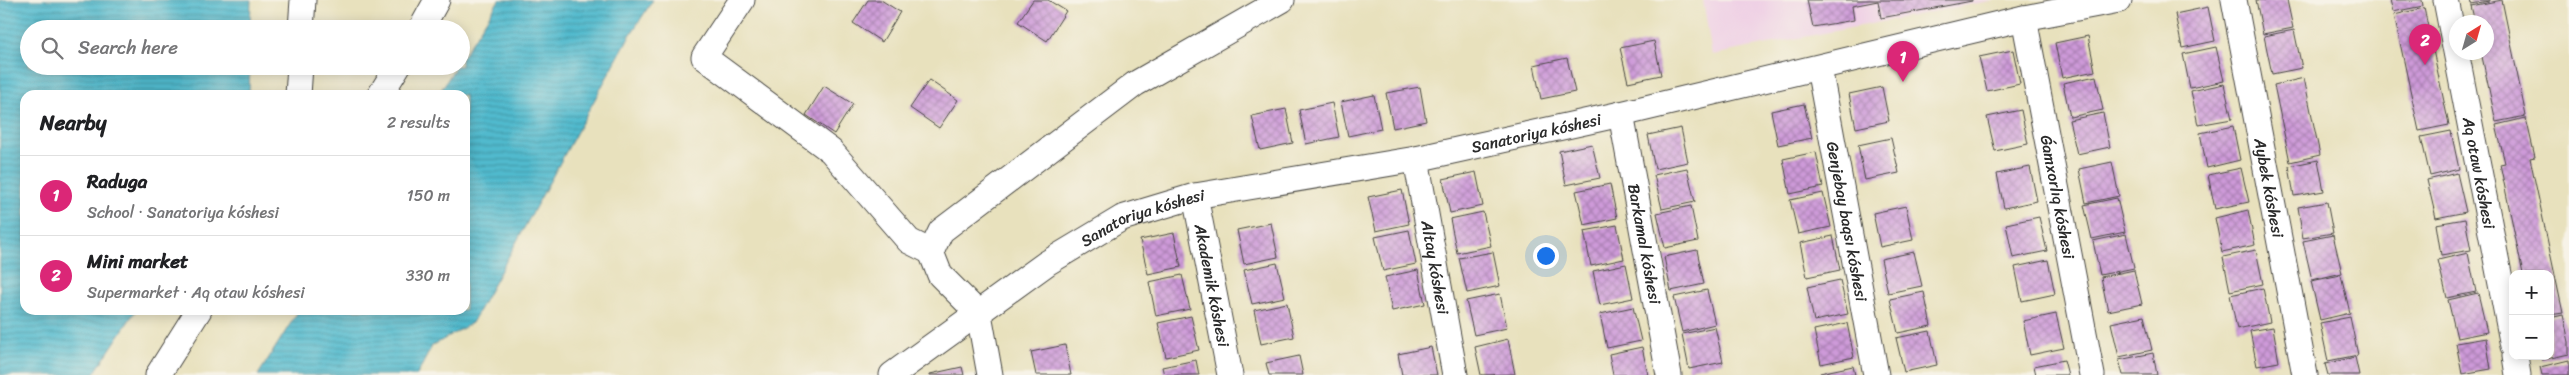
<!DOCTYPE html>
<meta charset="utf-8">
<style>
body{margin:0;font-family:Sriracha,sans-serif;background:#f2f2f2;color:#202124}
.controls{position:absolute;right:15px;bottom:15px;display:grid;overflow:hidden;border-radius:10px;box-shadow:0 2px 12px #0003}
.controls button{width:45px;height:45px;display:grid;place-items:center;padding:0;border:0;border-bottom:1px solid #e0e0e0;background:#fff;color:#202124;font:25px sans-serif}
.compass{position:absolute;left:2449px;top:15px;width:45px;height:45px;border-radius:50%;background:#fff;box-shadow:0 2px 12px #0003;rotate:37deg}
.you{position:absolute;left:1545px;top:255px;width:18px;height:18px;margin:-12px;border:4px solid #fff;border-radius:50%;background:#1a73e8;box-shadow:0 0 0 8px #1a73e833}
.badge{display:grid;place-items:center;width:32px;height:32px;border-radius:50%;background:#db2777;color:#fff;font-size:16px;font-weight:700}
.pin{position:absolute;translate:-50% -41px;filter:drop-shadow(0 1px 2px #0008)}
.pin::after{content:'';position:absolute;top:26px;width:18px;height:15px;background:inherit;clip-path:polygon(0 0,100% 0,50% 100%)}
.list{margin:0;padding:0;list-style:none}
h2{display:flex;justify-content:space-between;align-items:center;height:65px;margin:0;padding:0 20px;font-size:21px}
h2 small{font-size:16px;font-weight:400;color:#757577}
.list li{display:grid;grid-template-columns:32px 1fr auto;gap:15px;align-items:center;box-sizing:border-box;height:80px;padding:0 20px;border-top:1px solid #e0e0e0}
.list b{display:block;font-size:19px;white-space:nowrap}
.list p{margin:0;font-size:16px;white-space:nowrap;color:#757577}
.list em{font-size:16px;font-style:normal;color:#757577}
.icon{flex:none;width:28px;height:28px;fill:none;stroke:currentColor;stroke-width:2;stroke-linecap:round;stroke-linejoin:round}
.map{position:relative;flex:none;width:2569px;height:375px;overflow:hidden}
.search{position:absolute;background:#fff;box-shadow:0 2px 12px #0003;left:20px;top:20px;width:450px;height:55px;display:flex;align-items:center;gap:12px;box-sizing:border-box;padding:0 18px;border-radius:28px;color:#757577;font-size:19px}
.panel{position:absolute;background:#fff;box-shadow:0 2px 12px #0003;left:20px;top:90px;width:450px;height:225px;border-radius:15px}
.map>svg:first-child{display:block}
.built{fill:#efd0e5}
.water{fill:url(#water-rules);stroke:#3e727c}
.building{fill:url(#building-cross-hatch)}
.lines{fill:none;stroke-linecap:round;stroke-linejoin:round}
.minor-casing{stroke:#474641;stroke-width:27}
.minor{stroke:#fff;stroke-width:25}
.labels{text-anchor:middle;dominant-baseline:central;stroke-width:4.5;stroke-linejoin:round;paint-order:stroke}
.street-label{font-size:16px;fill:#2b2b2b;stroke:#f7f3e8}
</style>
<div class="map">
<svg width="2569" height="375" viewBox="0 0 2569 375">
<defs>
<pattern id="water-rules" width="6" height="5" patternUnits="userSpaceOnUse" patternTransform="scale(1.25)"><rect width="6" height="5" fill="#51bace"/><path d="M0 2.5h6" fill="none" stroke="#4397a7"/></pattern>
<pattern id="building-cross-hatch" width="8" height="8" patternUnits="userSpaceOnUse" patternTransform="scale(1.25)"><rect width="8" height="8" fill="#ce9ad9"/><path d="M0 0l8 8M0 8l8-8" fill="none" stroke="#a77eb0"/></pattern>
</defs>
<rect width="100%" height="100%" fill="#f7f3e8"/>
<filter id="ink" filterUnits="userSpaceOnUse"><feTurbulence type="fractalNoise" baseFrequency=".02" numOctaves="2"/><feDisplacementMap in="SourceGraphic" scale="10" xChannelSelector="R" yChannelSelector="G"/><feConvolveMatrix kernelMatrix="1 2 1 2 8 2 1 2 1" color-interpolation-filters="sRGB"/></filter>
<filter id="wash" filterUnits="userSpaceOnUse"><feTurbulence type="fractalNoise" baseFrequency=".0096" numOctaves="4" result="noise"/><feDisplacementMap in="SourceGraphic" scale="20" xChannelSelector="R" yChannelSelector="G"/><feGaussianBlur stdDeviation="1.12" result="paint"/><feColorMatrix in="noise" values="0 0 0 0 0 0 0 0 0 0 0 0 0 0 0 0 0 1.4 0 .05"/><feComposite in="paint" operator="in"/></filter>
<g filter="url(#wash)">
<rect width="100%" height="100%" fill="#e8e1bd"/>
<polygon class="built" points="1703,0 1994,0 1712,55"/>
<g class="water">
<polygon points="0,0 251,0 250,29 29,29 29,66 250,66 249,95 25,95 25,310 136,310 93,375 0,375"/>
<polygon points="499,0 653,0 629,37 472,323 432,346 417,375 258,375 299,310 465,310 465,95 438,95 456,66 461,66 461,59"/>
</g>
<g id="blocks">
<g class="building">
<polygon points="868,0 881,0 900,12 882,42 853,23"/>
<polygon points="1033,0 1048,0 1066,11 1047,41 1018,22"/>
<polygon points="1807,0 1972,0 1972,1 1881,18 1878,1 1852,6 1854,20 1813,27"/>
<polygon points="2256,0 2287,0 2293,28 2263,34"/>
<polygon points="2390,0 2422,0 2423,6 2393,12"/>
<polygon points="2470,0 2489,0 2489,1 2471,4"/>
<polygon points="2502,0 2526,116 2496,122 2481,52 2486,52 2486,22 2475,22 2471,6"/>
<polygon points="2208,7 2215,41 2182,48 2175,14"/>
<polygon points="2424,8 2449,125 2419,131 2394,15"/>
<polygon points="2294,30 2302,68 2272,74 2264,36"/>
<polygon points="2088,36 2095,71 2062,78 2055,43"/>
<polygon points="1654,41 1661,75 1628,82 1620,48"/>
<polygon points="2216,47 2224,81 2190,88 2183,54"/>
<polygon points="2013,50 2020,84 1987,91 1979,57"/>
<polygon points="1567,58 1575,92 1541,99 1534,65"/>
<polygon points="2096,76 2103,110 2070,117 2063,83"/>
<polygon points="2304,78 2320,155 2290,162 2274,85"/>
<polygon points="929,80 958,100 939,128 910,108"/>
<polygon points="2224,84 2232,119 2198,125 2191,91"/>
<polygon points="824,86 853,104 834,134 806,115"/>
<polygon points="1420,87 1426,121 1393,128 1386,93"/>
<polygon points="1882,87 1889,121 1856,128 1849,94"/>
<polygon points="1374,95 1381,129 1348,136 1341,102"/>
<polygon points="1332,103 1339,137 1306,144 1299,110"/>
<polygon points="1804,104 1812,138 1778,145 1771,111"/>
<polygon points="1286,109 1293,143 1260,150 1252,116"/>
<polygon points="2021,110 2028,144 1995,151 1987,117"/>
<polygon points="2103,113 2110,147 2077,154 2069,120"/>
<polygon points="2526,118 2535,157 2530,158 2563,313 2550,315 2550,274 2523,274 2500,164 2505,163 2496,125"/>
<polygon points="2233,126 2240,160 2207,168 2200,133"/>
<polygon points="1681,128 1688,162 1655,169 1648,135"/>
<polygon points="2451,131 2459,169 2430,176 2421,137"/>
<polygon points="1891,138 1899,173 1865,180 1858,145"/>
<polygon points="1592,144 1600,178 1566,185 1559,151"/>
<polygon points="1816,152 1823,187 1790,194 1783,159"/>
<polygon points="2318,160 2324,191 2294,196 2289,166"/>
<polygon points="2112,162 2119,196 2086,203 2079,169"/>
<polygon points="2030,167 2037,201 2004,208 1997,174"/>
<polygon points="1687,168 1695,202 1662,209 1654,175"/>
<polygon points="2241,168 2249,202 2215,209 2208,175"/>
<polygon points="1476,172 1483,206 1450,213 1443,179"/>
<polygon points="2457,173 2466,212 2436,218 2427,180"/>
<polygon points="1610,184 1617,218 1584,225 1576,191"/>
<polygon points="1402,190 1409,224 1376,231 1368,197"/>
<polygon points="1823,193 1831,227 1798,234 1790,200"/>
<polygon points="2117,198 2125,232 2092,239 2084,205"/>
<polygon points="2327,202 2333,233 2303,238 2298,207"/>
<polygon points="1691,206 1698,241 1665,248 1657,213"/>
<polygon points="1906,206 1913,240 1880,247 1873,213"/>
<polygon points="2248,210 2255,245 2222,252 2215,218"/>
<polygon points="1483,212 1491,246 1457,253 1450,219"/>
<polygon points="2039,217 2047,251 2013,258 2006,224"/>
<polygon points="2465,219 2471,250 2441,255 2436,224"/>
<polygon points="1271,223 1278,257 1244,264 1237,230"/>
<polygon points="1617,225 1624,259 1591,266 1584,231"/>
<polygon points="1409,230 1416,264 1383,271 1375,237"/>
<polygon points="1174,233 1181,267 1148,274 1140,240"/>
<polygon points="2126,234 2134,268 2100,275 2093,241"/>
<polygon points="2333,235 2342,273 2312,280 2303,241"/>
<polygon points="1833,236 1840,270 1807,277 1800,243"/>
<polygon points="1697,250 1704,284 1671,291 1664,257"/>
<polygon points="2256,250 2263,284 2230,291 2223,257"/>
<polygon points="1493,252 1500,286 1467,293 1459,258"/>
<polygon points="1914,252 1922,286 1888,293 1881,259"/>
<polygon points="2468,253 2476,292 2447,298 2438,260"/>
<polygon points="2048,260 2055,294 2022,301 2015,267"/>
<polygon points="1277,263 1285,297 1252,304 1244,270"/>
<polygon points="1626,264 1633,298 1600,305 1593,271"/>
<polygon points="1418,270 1425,304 1392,311 1385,277"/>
<polygon points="2134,270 2142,304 2108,311 2101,277"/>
<polygon points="1182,275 1190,309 1156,316 1149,282"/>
<polygon points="2341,275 2350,313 2320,320 2311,281"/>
<polygon points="1840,280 1848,314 1814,321 1807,287"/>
<polygon points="2263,288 2270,322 2237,329 2230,295"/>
<polygon points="1707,290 1715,324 1682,332 1674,297"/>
<polygon points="1924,292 1931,326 1898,333 1890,299"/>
<polygon points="2478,293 2487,332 2457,338 2448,300"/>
<polygon points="1500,294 1507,328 1474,335 1466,301"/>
<polygon points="1287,303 1294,337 1261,344 1254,310"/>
<polygon points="1633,307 1641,341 1607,348 1600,314"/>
<polygon points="2056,314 2064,348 2030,355 2023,321"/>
<polygon points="2563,315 2569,342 2569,354 2542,360 2541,356 2550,356 2550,318"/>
<polygon points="1191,316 1199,350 1166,357 1158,323"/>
<polygon points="2144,316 2152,350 2119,357 2111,323"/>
<polygon points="2350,317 2358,355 2328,361 2320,323"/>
<polygon points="1847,323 1854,357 1821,364 1814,330"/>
<polygon points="1715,327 1723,362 1689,369 1682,334"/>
<polygon points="2273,327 2279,362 2257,366 2250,331"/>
<polygon points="1930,331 1937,365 1904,372 1896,338"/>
<polygon points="2486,338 2491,369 2462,374 2456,343"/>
<polygon points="1508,339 1515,374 1481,375 1475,347"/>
<polygon points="1065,345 1071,375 1036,375 1031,352"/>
<polygon points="1431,347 1437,375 1402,375 1398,354"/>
<polygon points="1642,347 1648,375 1613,375 1609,354"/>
<polygon points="2153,353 2157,375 2123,375 2119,360"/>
<polygon points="1299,356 1303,375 1269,375 1266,363"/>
<polygon points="2355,357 2359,375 2328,375 2325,364"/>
<polygon points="1196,360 1199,375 1164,375 1162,367"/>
<polygon points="2064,360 2068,375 2036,375 2034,366"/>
<polygon points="2569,360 2569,375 2542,375 2540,367"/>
<polygon points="1853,366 1855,375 1821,375 1820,373"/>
<polygon points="962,367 964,375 930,375 930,374"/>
</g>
</g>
</g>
<g filter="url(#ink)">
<use href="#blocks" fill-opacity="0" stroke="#474641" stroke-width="1"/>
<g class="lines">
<defs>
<g id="minor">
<polyline points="742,0 704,57 831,151 909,241 931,252"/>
<path id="s1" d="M2234,0L2305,375"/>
<path id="s2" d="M2446,0L2513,346"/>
<path id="s3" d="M2024,18L2092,375"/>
<polyline points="301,29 303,0"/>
<polyline points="421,29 437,0"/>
<path id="s4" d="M1819,68L1876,375"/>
<polyline points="298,95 300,66"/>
<polyline points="380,95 398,66"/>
<path id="s5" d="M1621,114L1669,375"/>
<path id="s6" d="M1416,159L1455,375"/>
<path id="s7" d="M1195,196L1230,375"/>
<polyline points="979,314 940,275 931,252 941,231 1135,84 1282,0"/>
<polyline points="979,314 990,375"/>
<polyline points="2515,356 2518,375"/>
<polyline points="158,375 199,310"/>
<path id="s8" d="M892,375L1047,263L1122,218L1195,196L1416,159L1621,114L2024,18L2119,0"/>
</g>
</defs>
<use href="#minor" class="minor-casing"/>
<use href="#minor" class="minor"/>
</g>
</g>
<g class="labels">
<g class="street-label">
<text stroke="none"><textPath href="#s8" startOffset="702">Sanatoriya kóshesi</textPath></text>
<text stroke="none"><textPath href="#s2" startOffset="176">Aq otaw kóshesi</textPath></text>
<text stroke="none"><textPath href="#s1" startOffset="191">Aybek kóshesi</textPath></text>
<text stroke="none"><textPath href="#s3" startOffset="182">Ǵamxorlıq kóshesi</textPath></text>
<text stroke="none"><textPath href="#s8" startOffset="298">Sanatoriya kóshesi</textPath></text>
<text stroke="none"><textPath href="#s4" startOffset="156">Genjebay baqsı kóshesi</textPath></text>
<text stroke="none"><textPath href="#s5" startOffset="132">Barkamal kóshesi</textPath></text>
<text stroke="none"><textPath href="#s6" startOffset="110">Altay kóshesi</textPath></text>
<text stroke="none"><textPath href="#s7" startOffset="91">Akademik kóshesi</textPath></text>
</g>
</g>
</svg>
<div class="controls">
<button>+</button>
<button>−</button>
</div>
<svg class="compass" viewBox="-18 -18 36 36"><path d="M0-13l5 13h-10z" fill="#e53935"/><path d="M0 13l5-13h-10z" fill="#757577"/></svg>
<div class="you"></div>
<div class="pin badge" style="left:1903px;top:82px">1</div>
<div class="pin badge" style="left:2425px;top:65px">2</div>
<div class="search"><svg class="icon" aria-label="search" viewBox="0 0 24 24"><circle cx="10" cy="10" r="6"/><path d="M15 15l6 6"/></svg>Search here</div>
<section class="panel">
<h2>Nearby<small>2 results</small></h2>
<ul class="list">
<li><span class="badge">1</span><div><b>Raduga</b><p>School · Sanatoriya kóshesi</p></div><em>150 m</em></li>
<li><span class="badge">2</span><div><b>Mini market</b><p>Supermarket · Aq otaw kóshesi</p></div><em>330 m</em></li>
</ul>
</section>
</div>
